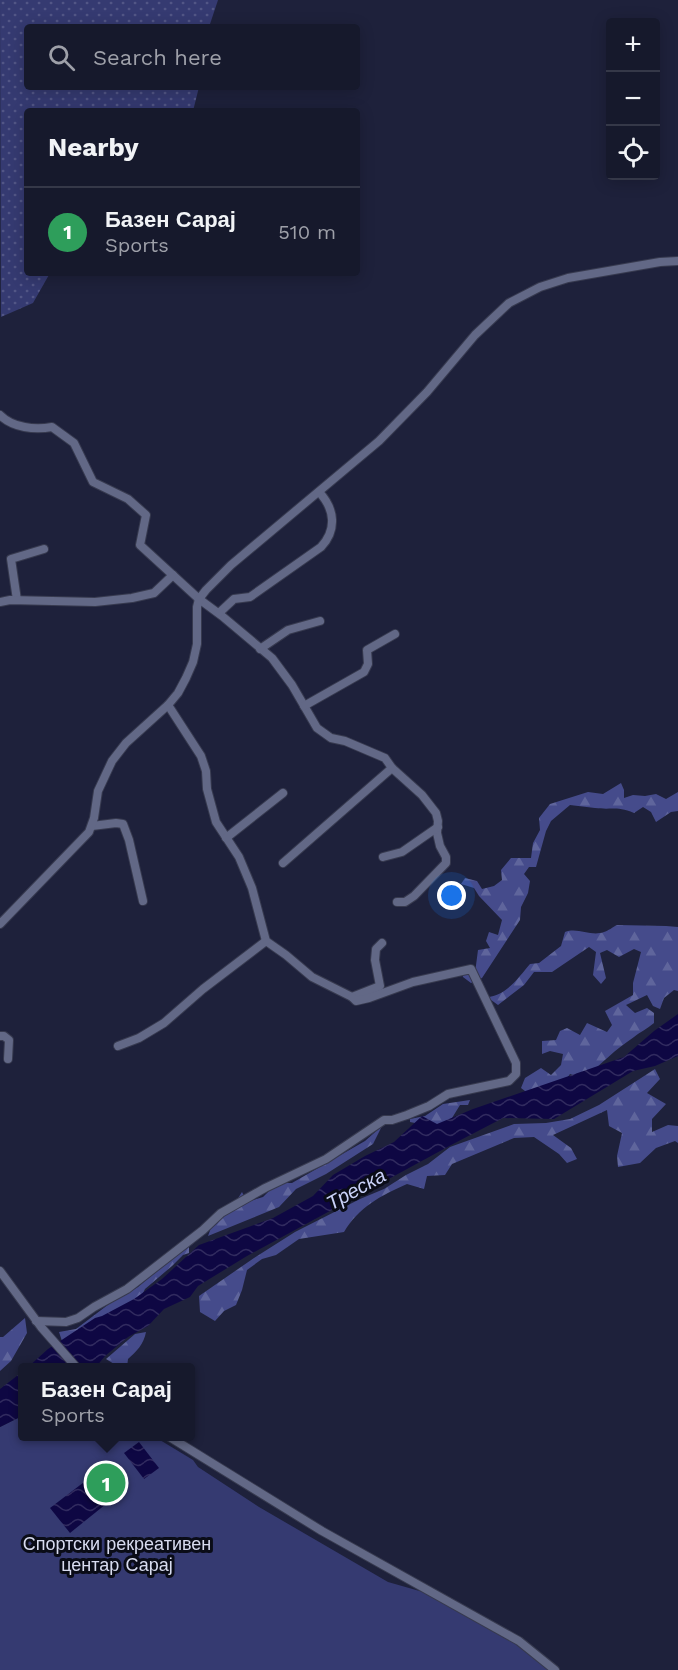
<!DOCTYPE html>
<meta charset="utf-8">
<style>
body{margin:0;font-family:"Work Sans",sans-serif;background:#1f2234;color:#f1f3f6}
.controls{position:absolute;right:18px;top:18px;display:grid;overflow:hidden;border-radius:6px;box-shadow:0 3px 15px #0003}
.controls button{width:54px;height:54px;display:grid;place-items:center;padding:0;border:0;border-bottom:2px solid #353848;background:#16192c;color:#f1f3f6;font:30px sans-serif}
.you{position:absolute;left:452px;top:896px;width:21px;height:21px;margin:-15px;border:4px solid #fff;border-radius:50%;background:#1a73e8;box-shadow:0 0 0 9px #1a73e833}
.badge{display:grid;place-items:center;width:39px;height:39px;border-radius:50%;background:#db2777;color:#fff;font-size:20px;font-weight:700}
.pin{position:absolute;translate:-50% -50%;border:3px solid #fff;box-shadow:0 2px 6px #0006}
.popup{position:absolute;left:18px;top:1363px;width:177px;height:78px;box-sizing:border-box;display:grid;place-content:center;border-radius:6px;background:#16192c;filter:drop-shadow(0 2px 4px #0005);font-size:20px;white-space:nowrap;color:#9ea0a9}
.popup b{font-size:22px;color:#f1f3f6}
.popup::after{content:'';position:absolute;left:50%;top:100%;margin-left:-12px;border:12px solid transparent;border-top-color:#16192c}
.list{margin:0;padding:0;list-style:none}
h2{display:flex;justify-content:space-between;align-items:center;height:78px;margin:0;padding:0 24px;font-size:26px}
h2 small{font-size:20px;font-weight:400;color:#9ea0a9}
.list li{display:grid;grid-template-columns:39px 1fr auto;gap:18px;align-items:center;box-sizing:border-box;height:90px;padding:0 24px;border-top:2px solid #353848}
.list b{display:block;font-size:22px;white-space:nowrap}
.list p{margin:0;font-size:20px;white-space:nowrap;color:#9ea0a9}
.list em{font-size:20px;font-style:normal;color:#9ea0a9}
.icon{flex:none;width:33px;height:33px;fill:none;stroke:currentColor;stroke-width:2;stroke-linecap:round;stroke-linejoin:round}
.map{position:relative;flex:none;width:678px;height:1670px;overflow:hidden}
.search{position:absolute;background:#16192c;box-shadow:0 3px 15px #0003;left:24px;top:24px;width:336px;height:66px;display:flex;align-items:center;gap:15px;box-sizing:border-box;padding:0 21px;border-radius:6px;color:#9ea0a9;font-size:22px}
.panel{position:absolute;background:#16192c;box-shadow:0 3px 15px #0003;left:24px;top:108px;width:336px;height:168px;border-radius:6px}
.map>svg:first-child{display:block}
.grass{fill:url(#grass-dots)}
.forest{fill:url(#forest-firs)}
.park{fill:#353a71}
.water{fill:url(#water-waves)}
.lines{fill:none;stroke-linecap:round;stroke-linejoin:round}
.minor-casing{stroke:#373a4f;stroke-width:10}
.minor{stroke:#626886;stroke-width:8}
.labels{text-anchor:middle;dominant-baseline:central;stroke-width:6;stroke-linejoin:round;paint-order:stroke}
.park-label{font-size:18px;fill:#d8dcf0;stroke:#0a0c17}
.water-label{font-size:20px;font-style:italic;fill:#cad2f8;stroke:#0a0c17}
</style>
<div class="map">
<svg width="678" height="1670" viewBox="0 0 678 1670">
<defs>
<pattern id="grass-dots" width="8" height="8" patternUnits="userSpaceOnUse" patternTransform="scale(1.5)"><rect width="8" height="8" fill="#353a71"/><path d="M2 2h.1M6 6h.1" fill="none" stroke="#525686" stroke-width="1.8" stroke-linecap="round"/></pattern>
<pattern id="forest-firs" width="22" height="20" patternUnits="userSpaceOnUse" patternTransform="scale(1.5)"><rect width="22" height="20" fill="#454b8b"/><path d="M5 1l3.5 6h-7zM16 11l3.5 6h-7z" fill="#5f659c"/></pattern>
<pattern id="water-waves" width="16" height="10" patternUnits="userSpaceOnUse" patternTransform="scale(1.5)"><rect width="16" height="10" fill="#0e0743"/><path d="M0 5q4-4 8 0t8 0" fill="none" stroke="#312b5f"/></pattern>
</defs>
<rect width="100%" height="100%" fill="#1e213b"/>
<polygon class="grass" points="0,0 218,0 209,27 27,27 27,87 199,87 193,111 27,111 27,273 50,273 33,303 1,317"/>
<g class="forest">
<path d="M621,783L624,790V798L633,795L645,796L656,794L666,799L678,792V811L671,812L656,822L651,812L643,807L634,813C617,806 611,810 595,808C587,807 578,806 570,805L551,821L546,831L536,867H529L524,874L530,881L528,893L521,907L520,920L482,978L471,983L463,977L461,969L472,976L475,973L478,950L490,948L486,941L489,932L498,935L502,920L479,896L474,888L461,884L465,878L477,881L482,889L494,886L502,880L501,870L511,858H531L533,843L540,830L539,818L550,804L588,792L603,794Z"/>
<path d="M617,925L666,926L678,927V991L674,990L664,998L660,1009L653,1006L647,995L626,1005L635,1013L647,1008L654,1013V1023C647,1029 640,1032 634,1037C616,1049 600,1064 585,1079L570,1074L559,1089L533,1097L521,1088L525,1078L541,1068L551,1075L561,1065L563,1054L550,1051L542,1054V1041L556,1040L560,1031L567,1028L580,1035L587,1023L607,1032L612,1025L605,1011L633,995V983L641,952L634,949L619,957L607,950L600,953L606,978L601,984L593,975L596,952L589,947L552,972H534L524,985L498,1005L487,997C506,996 518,978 530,964L539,963L561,946L565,932C578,927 591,937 604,932C608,931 613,927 617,925Z"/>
<path d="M655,1069L660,1079L647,1093L666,1104L652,1119V1132L668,1125L678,1126V1143L675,1141L656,1148L640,1163L618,1167L617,1156L622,1133L609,1126L607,1110L553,1135L571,1148L577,1159L567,1163L559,1154L534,1137L514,1138L452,1164L445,1175L427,1176L424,1189L407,1184C380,1196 359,1207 344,1232L299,1239L276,1255L262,1259L247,1270L242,1290L236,1305L224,1311L215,1321L200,1312L199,1296L254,1258L295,1232L360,1199L384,1189L406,1175L428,1164L450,1147L514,1124L546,1123L570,1119L599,1105Z"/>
<polygon points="470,1100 468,1105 460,1105 452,1118 440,1128 410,1122 410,1119 425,1116 443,1104"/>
<polygon points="382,1126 373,1144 326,1174 296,1189 279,1207 208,1236 212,1225 233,1206 242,1192 247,1202 263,1197 277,1183 292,1183 365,1141"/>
<polygon points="194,1243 189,1247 189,1253 183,1255 172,1266 145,1289 139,1301 91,1322 62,1341 59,1332 76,1329 113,1301 138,1287 178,1253"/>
<polygon points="25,1318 27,1333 11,1361 0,1371 0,1337 3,1337"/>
<path d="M146,1332C144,1344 136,1352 128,1359L127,1367H119L106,1359L135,1334Z"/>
</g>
<polygon class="park" points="22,1416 22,1436 155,1437 193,1460 198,1467 259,1507 388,1582 430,1594 520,1643 552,1670 0,1670 0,1427"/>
<g class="water">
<polygon points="678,1014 678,1056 655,1066 633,1071 554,1119 503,1118 453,1144 247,1256 198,1286 190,1297 164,1309 148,1326 128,1337 105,1356 96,1367 27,1368 48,1349 95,1318 102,1316 134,1299 162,1279 199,1245 273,1218 313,1196 333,1175 365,1156 394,1142 422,1116 437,1124 473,1109 624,1057 654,1031"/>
<polygon points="22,1372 22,1416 0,1427 0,1389"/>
<polygon points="139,1442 159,1468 144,1479 124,1453"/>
<polygon points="92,1476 111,1500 70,1533 50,1508"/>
</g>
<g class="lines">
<defs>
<g id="minor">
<path d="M0,415C13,428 35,430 52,427L74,443L93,482L128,499L146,515L140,545L199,599L222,616L272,658L292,685L317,728L331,738L345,741L385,758L392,768L422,795L436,813L438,821L437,833L440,846L446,857V863L414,896L405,902H397"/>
<polyline points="17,600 11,559 44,549"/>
<polyline points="0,602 10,600 95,602 132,598 154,593 173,575"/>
<path d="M219,613L234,599L250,597L321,547C337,530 335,509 319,492"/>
<polyline points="260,649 288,630 320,621"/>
<polyline points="168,705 201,756 206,771 207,789 216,822 239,857 252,888 266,941 286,955 312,977 352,997 380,986 375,960 376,949 382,943"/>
<polyline points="304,706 364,672 368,664 367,650 395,634"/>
<polyline points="92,826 116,823 123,824 129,840 143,901"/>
<polyline points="226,838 283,793"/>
<polyline points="383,857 402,852 438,827"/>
<polyline points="283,863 392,768"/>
<polyline points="0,924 89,832 94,818 98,791 112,761 126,743 168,705 178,693 186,678 193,662 197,644 197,607 199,599 206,590 231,565 379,441 427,392 475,335 509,303 540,287 568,278 660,262 678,261"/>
<polyline points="0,1036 4,1036 9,1040 8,1059"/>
<polyline points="118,1046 139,1038 164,1023 203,989 266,941"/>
<polyline points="0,1271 41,1327 77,1368"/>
<polyline points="36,1321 66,1322 78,1318 94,1307 127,1289 203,1230 221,1213 265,1188 326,1159 384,1120 392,1120 407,1115 429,1106 448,1094 509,1081 516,1074 516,1063 471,969 413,982 369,998 356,1001 352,997"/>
<polyline points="168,1436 322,1531 519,1641 555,1670"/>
</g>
</defs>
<use href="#minor" class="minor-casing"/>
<use href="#minor" class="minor"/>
</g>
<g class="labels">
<g class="park-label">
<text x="117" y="1543">Спортски рекреативен<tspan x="117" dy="21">центар Сарај</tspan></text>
</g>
<g class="water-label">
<text transform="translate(356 1189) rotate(-29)">Треска</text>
</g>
</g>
</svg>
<div class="controls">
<button>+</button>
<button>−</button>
<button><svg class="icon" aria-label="locate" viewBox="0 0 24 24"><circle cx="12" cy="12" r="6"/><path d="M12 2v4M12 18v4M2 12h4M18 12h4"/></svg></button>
</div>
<div class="you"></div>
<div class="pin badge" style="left:106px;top:1483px;background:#2e9e5b">1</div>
<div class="popup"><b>Базен Сарај</b>Sports</div>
<div class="search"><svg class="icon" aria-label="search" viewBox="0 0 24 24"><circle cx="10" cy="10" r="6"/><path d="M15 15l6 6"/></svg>Search here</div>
<section class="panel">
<h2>Nearby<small></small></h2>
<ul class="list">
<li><span class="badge" style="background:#2e9e5b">1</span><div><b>Базен Сарај</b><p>Sports</p></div><em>510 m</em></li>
</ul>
</section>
</div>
